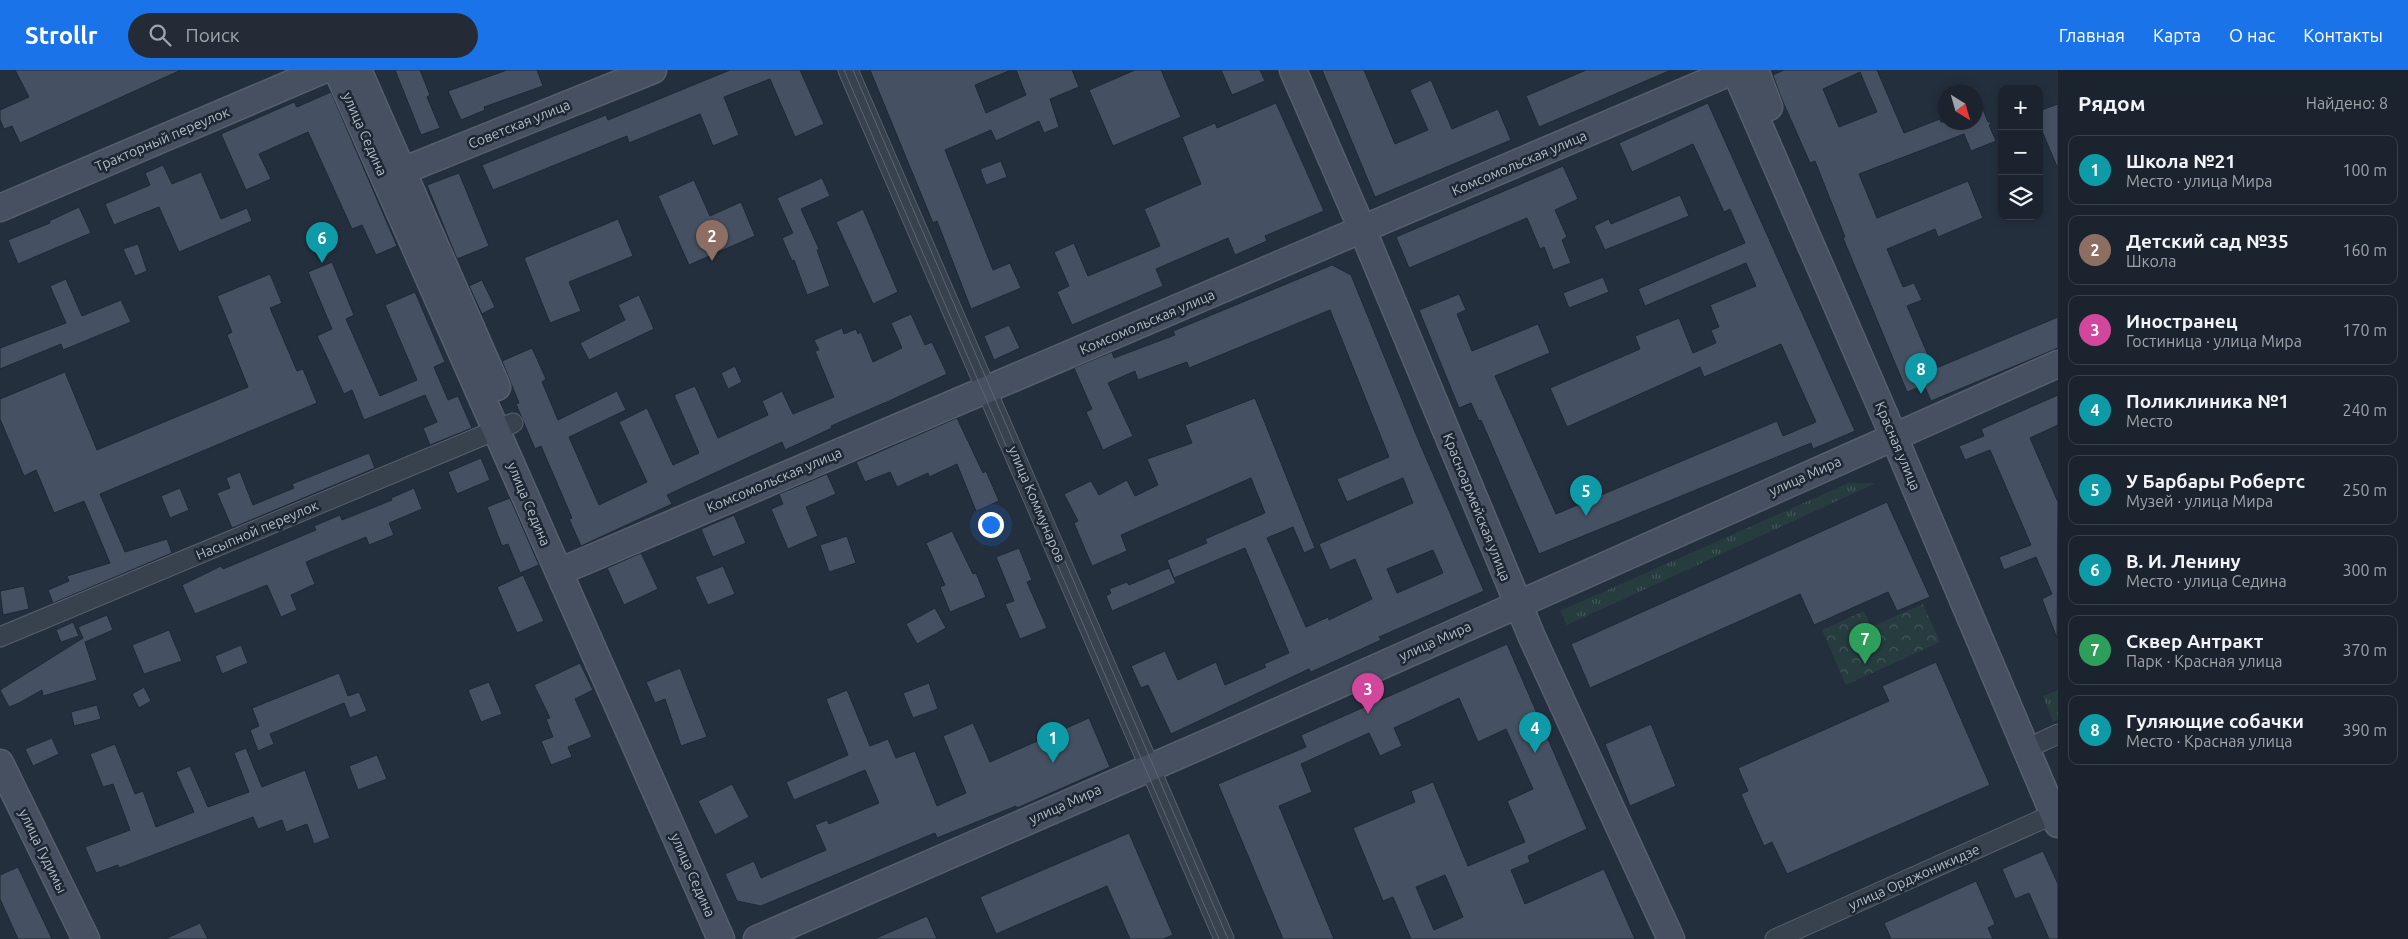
<!DOCTYPE html>
<html lang="ru">
<meta charset="utf-8">
<style>
body{margin:0;font-family:Ubuntu,sans-serif;background:#242b36;color:#f1f3f6}
.controls{position:absolute;right:15px;top:15px;display:grid;overflow:hidden;border-radius:10px;box-shadow:0 2px 8px #0003}
.controls button{width:45px;height:45px;display:grid;place-items:center;padding:0;border:0;border-bottom:1px solid #39404a;background:#1b232e;color:#f1f3f6;font:25px sans-serif}
.compass{position:absolute;left:1938px;top:15px;width:45px;height:45px;border-radius:50%;background:#1b232e;box-shadow:0 2px 8px #0003;rotate:143deg}
.you{position:absolute;left:990px;top:454px;width:18px;height:18px;margin:-12px;border:4px solid #fff;border-radius:50%;background:#1a73e8;box-shadow:0 0 0 8px #1a73e833}
.badge{display:grid;place-items:center;width:32px;height:32px;border-radius:50%;background:#1a73e8;color:#fff;font-size:16px;font-weight:700}
.pin{position:absolute;translate:-50% -41px;filter:drop-shadow(0 1px 2px #0008)}
.pin::after{content:'';position:absolute;top:26px;width:18px;height:15px;background:inherit;clip-path:polygon(0 0,100% 0,50% 100%)}
.list{margin:0;padding:0;list-style:none}
h2{display:flex;justify-content:space-between;align-items:center;height:65px;margin:0;padding:0 20px;font-size:21px}
h2 small{font-size:16px;font-weight:400;color:#a0a4aa}
.list li{display:grid;grid-template-columns:32px 1fr auto;gap:15px;align-items:center;box-sizing:border-box;height:70px;margin:0 10px 10px;padding:0 10px;border:1px solid #39404a;border-radius:10px}
.list b{display:block;font-size:19px;white-space:nowrap}
.list p{margin:0;font-size:16px;white-space:nowrap;color:#a0a4aa}
.list em{font-size:16px;font-style:normal;color:#a0a4aa}
.icon{flex:none;width:28px;height:28px;fill:none;stroke:currentColor;stroke-width:2;stroke-linecap:round;stroke-linejoin:round}
.map{position:relative;flex:none;width:2058px;height:869px;overflow:hidden}
header{display:flex;align-items:center;gap:30px;box-sizing:border-box;height:70px;padding:0 25px;background:#1a73e8;color:#fff}
header strong{font-size:24px}
nav{display:flex;gap:28px;margin-inline-start:auto;font-size:18px}
.search{width:350px;height:45px;background:#242b36;display:flex;align-items:center;gap:12px;box-sizing:border-box;padding:0 18px;border-radius:28px;color:#a0a4aa;font-size:19px}
main{display:flex}
aside{flex:1;background:#1b232e}
.map>svg:first-child{display:block}
.grass{fill:url(#grass-tufts)}
.forest{fill:url(#forest-crowns)}
.building{fill:#455162;stroke:#1f2835;fill-rule:evenodd}
.lines{fill:none;stroke-linecap:round;stroke-linejoin:round}
.street-casing{stroke:#565f6c;stroke-width:21}
.secondary-casing{stroke:#565f6c;stroke-width:29}
.street{stroke:#38414e;stroke-width:19}
.secondary{stroke:#465061;stroke-width:26}
.tram{stroke:#5a6575;stroke-width:1}
.labels{text-anchor:middle;dominant-baseline:central;stroke-width:5;stroke-linejoin:round;paint-order:stroke}
.street-label{font-size:14px;fill:#b4bcc9;stroke:#1d2633}
</style>
<header>
<strong>Strollr</strong>
<div class="search"><svg class="icon" aria-label="search" viewBox="0 0 24 24"><circle cx="10" cy="10" r="6"/><path d="M15 15l6 6"/></svg>Поиск</div>
<nav><a>Главная</a><a>Карта</a><a>О нас</a><a>Контакты</a></nav>
</header>
<main>
<div class="map">
<svg width="2058" height="869" viewBox="0 0 2058 869">
<defs>
<pattern id="grass-tufts" width="24" height="20" patternUnits="userSpaceOnUse" patternTransform="scale(1.25)"><rect width="24" height="20" fill="#263c3f"/><path d="M3 7l-1-3M5 7V3M7 7l1-3M15 17l-1-3M17 17v-4M19 17l1-3" fill="none" stroke="#435659"/></pattern>
<pattern id="forest-crowns" width="20" height="18" patternUnits="userSpaceOnUse" patternTransform="scale(1.25)"><rect width="20" height="18" fill="#263c3f"/><path d="M2 6a3 3 0 1 1 6 0M12 15a3 3 0 1 1 6 0" fill="none" stroke="#435659"/></pattern>
</defs>
<rect width="100%" height="100%" fill="#242f3e"/>
<g class="grass">
<polygon points="1849,413 1876,413 1567,555 1560,541"/>
<polygon points="2058,620 2058,650 2053,652 2043,626"/>
</g>
<polygon class="forest" points="1923,534 1940,572 1846,615 1822,560 1864,541 1871,557"/>
<g class="building">
<polygon points="15,0 181,0 20,73 12,56 4,59 0,50 0,40 29,27"/>
<polygon points="395,0 420,0 430,25 427,27 440,58 421,65"/>
<polygon points="507,0 537,0 543,16 484,37 485,40 461,50 448,21"/>
<polygon points="730,0 800,0 824,54 795,67 770,9 724,27 739,65 713,76 700,44 629,73 627,66 493,120 482,95 606,45 608,50"/>
<polygon points="870,0 1011,0 975,15 986,43 1026,25 1016,0 1072,0 1079,17 1050,29 1059,57 1044,63 1039,51 996,71 991,60 945,80 993,200 1010,193 1021,218 971,239 937,151 933,153"/>
<polygon points="1135,0 1161,0 1181,47 1113,76 1089,20"/>
<polygon points="1221,0 1260,0 1265,11 1232,25"/>
<polygon points="1322,0 1364,0 1395,74 1428,60 1410,20 1431,10 1452,59 1498,39 1511,70 1375,127"/>
<polygon points="1586,0 1671,0 1539,57 1526,26"/>
<path d="M1784,0H1877L1904,63L1940,49L1941,52H1976V22L1988,52H1992L1989,55L1996,71L1971,81L1964,64L1859,104L1877,148L1968,111L1983,148L1938,167L1935,159L1887,179L1903,217L1914,213L1922,230L1907,236L1934,299L2058,247V278L1931,331L1924,315L1907,322L1843,168L1845,167L1815,91L1810,93L1780,25L1773,5ZM1860,2L1877,42L1839,57L1823,19Z"/>
<polygon points="331,22 397,176 376,185 362,155 352,159 308,62 259,84 271,109 246,120 221,64 294,32 297,37"/>
<polygon points="1276,33 1324,141 1265,166 1267,171 1235,185 1228,168 1156,199 1163,216 1072,255 1057,222 1069,216 1054,182 1074,173 1088,206 1160,176 1144,139 1201,114 1182,67 1215,53 1217,58"/>
<polygon points="1708,33 1855,361 1813,379 1811,373 1539,484 1481,350 1479,351 1471,333 1459,338 1419,240 1459,224 1466,240 1457,244 1472,281 1538,254 1550,283 1495,306 1556,444 1777,351 1783,366 1816,352 1781,274 1704,307 1700,297 1567,357 1550,318 1640,279 1635,266 1679,248 1693,283 1716,273 1711,260 1719,257 1710,235 1756,216 1746,193 1645,236 1638,219 1745,173 1730,139 1724,142 1693,74 1632,102 1619,73"/>
<polygon points="2058,34 2058,99 2039,54 2039,41"/>
<polygon points="1001,91 1007,107 986,115 980,99"/>
<polygon points="163,95 172,114 201,102 221,149 247,138 252,151 179,182 159,137 114,155 105,134 150,115 145,103"/>
<polygon points="1563,96 1578,129 1555,140 1567,167 1562,170 1571,193 1553,200 1544,177 1540,179 1527,148 1409,198 1396,167"/>
<polygon points="459,103 489,176 457,189 427,115"/>
<polygon points="822,108 830,126 801,139 819,179 817,180 830,216 807,225 794,190 792,191 782,168 793,163 777,128"/>
<polygon points="694,110 710,146 741,132 755,166 689,195 658,126"/>
<polygon points="1680,125 1689,146 1605,180 1594,156 1609,149 1611,154"/>
<polygon points="79,137 91,163 18,194 8,170 50,153 49,151"/>
<polygon points="863,139 898,222 873,234 836,152"/>
<polygon points="618,149 633,186 569,212 581,241 550,253 524,188"/>
<polygon points="138,174 147,201 135,206 123,179"/>
<polygon points="332,192 354,245 346,249 380,326 417,310 385,235 415,222 445,292 434,297 448,330 458,326 472,358 430,375 423,358 437,352 425,325 364,350 352,320 344,324 317,266 332,259 308,202"/>
<path d="M1332,195L1351,205L1420,374L1484,521L1379,567L1381,570L1311,602L1309,599L1171,664L1148,615L1141,618L1131,596L1165,581L1178,610L1216,592L1225,615L1266,597L1264,594L1289,583L1245,478L1174,508L1167,490L1207,473L1205,469L1265,443L1251,408L1121,465L1127,481L1092,496L1074,453L1078,451L1064,424L1091,411L1099,425L1127,410L1135,426L1158,415L1147,389L1192,373L1185,355L1255,328L1315,478L1304,483L1293,457L1267,468L1306,557L1328,547L1329,550L1372,529L1355,489L1330,500L1319,474L1413,433L1403,408L1347,432L1337,409L1389,387L1330,240L1189,298L1187,292L1138,310L1135,301L1108,313L1133,366L1103,380L1086,342L1092,339L1074,298L1112,282L1114,288L1175,265L1173,261ZM1433,480L1443,503L1397,523L1387,499Z"/>
<polygon points="270,204 282,233 270,238 297,301 303,299 317,333 100,424 125,482 167,469 172,483 53,533 48,520 69,511 67,506 110,493 84,431 54,443 36,400 24,406 0,349 0,329 65,302 97,380 248,317 227,265 232,262 217,226"/>
<polygon points="1603,207 1609,222 1569,238 1563,223"/>
<polygon points="66,209 82,246 121,230 131,252 63,280 61,274 0,299 0,278 66,253 50,216"/>
<polygon points="482,210 495,237 482,244 469,216"/>
<polygon points="639,225 654,259 589,290 580,273 625,250 618,235"/>
<polygon points="911,244 925,275 932,272 947,304 889,331 831,356 832,358 785,380 782,372 667,425 672,434 581,476 569,449 572,448 541,376 535,379 516,334 519,333 502,291 532,278 546,309 542,312 558,350 617,321 626,340 569,367 599,435 647,412 619,352 647,338 673,395 699,383 674,325 695,316 718,368 768,345 762,331 782,321 793,344 834,327 815,281 819,280 814,270 842,258 844,264 856,259 858,264 861,262 873,292 902,278 891,253"/>
<polygon points="1009,255 1020,278 994,290 984,266"/>
<polygon points="735,296 742,312 728,319 721,303"/>
<polygon points="2058,325 2058,355 2030,368 2058,432 2057,568 2042,529 2052,524 2036,487 2004,500 1999,487 2031,475 1990,380 1965,390 1959,376 1984,366 1981,359"/>
<polygon points="957,348 983,403 986,401 999,431 976,441 957,394 929,407 928,403 897,417 890,402 865,412 856,392"/>
<polygon points="369,383 375,398 232,458 217,423 230,418 226,408 240,402 253,435 294,418 292,414"/>
<polygon points="481,388 490,410 457,424 448,402"/>
<polygon points="827,404 836,424 806,437 818,466 788,479 771,439 783,434 779,424"/>
<polygon points="180,418 189,440 170,448 161,426"/>
<polygon points="414,418 422,439 389,453 394,465 369,475 366,467 306,492 315,514 291,525 297,540 281,547 267,515 195,544 182,515 221,496 223,499 316,460 314,456 340,445 342,450 392,430 391,428"/>
<polygon points="510,428 539,495 520,503 508,474 502,476 487,437"/>
<polygon points="1887,432 1930,527 1897,541 1888,522 1814,555 1800,524 1590,618 1571,574"/>
<polygon points="734,445 746,473 713,487 701,459"/>
<polygon points="952,461 973,504 976,503 986,527 950,542 940,517 945,515 926,473"/>
<polygon points="847,466 856,493 829,502 820,475"/>
<polygon points="1019,478 1032,510 1027,512 1047,558 1020,569 1005,534 1014,531 996,487"/>
<polygon points="641,483 658,519 624,535 607,498"/>
<polygon points="723,496 735,524 708,535 695,507"/>
<polygon points="1169,498 1176,513 1112,541 1106,526 1111,523 1109,519 1127,512 1129,515"/>
<polygon points="523,505 544,551 517,563 497,517"/>
<polygon points="24,516 29,539 3,545 0,521"/>
<polygon points="935,538 946,558 917,574 906,554"/>
<polygon points="107,545 113,560 85,572 97,610 43,626 42,620 19,633 9,637 0,620 83,568 78,557"/>
<polygon points="73,552 79,566 61,572 56,560"/>
<polygon points="169,560 182,591 144,604 132,575"/>
<path d="M1507,574L1587,759L1528,786L1530,792L1511,800L1525,834L1604,799L1635,869H1411L1393,827L1383,831L1353,758L1415,732L1411,721L1433,712L1468,796L1525,772L1507,731L1533,719L1506,659L1478,672L1459,628L1394,658L1402,676L1380,686L1369,663L1301,694L1312,722L1279,736L1334,869H1283L1218,714L1306,677L1301,665ZM1445,805L1463,847L1434,860L1416,817Z"/>
<polygon points="241,575 248,593 222,604 215,586"/>
<polygon points="1936,592 1990,715 1787,804 1772,772 1764,776 1741,724 1748,721 1738,698 1889,631 1882,616"/>
<polygon points="580,593 593,620 575,629 592,667 568,677 572,687 551,695 541,671 553,667 546,649 550,648 534,615"/>
<polygon points="680,598 707,667 681,676 665,629 655,633 646,612"/>
<polygon points="339,603 348,626 359,622 367,641 350,648 344,633 270,664 274,674 258,681 250,660 259,656 252,638"/>
<polygon points="489,612 502,644 481,652 468,620"/>
<polygon points="929,613 938,639 913,648 903,623"/>
<polygon points="144,617 151,631 139,638 132,624"/>
<polygon points="847,620 870,676 888,669 896,688 915,681 937,736 966,723 943,666 973,653 990,692 1089,648 1110,697 1017,738 1016,736 937,768 935,763 761,836 737,831 725,804 754,791 761,808 826,780 815,755 827,750 829,754 879,733 865,700 794,730 786,712 848,685 826,629"/>
<polygon points="97,635 101,649 74,656 71,642"/>
<polygon points="1651,654 1676,716 1630,736 1605,674"/>
<polygon points="52,668 59,684 33,696 25,679"/>
<polygon points="115,674 135,724 143,721 156,757 194,742 176,702 190,696 208,737 249,722 234,683 246,678 262,717 305,700 330,768 314,774 307,754 286,762 282,750 258,759 253,747 119,798 118,795 96,803 85,777 130,760 113,714 103,717 90,684"/>
<polygon points="377,685 387,709 358,720 349,696"/>
<polygon points="732,714 749,747 715,765 698,731"/>
<polygon points="1129,763 1173,865 1163,869 1130,869 1107,816 996,864 980,827"/>
<polygon points="2043,781 2058,814 2058,869 2049,869 2029,823 2015,829 2002,799"/>
<polygon points="18,797 52,869 18,869 0,829 0,805"/>
<polygon points="1976,811 1995,854 1988,858 1993,869 1891,869 1884,853"/>
<polygon points="927,846 937,869 874,869"/>
<polygon points="200,853 208,869 165,869"/>
</g>
<g class="lines">
<defs>
<g id="street">
<polyline points="848,0 1224,869"/>
<polyline points="0,567 513,353"/>
<polyline points="2041,672 2058,664"/>
<polyline points="1775,869 2054,744"/>
</g>
<g id="secondary">
<polyline points="337,0 721,869"/>
<polyline points="358,0 497,317"/>
<polyline points="1293,0 1363,161 1532,567 1671,869"/>
<polyline points="1735,0 1894,367 2058,754"/>
<polyline points="1755,0 1769,37"/>
<polyline points="385,108 653,0"/>
<polyline points="0,138 323,0"/>
<polyline points="559,502 1735,0"/>
<polyline points="0,693 86,869"/>
<polyline points="757,869 1232,662 2058,294"/>
</g>
</defs>
<use href="#street" class="street-casing"/>
<use href="#secondary" class="secondary-casing"/>
<use href="#street" class="street"/>
<use href="#secondary" class="secondary"/>
<g class="tram">
<polyline points="844,0 1219,869"/>
<polyline points="853,0 1228,869"/>
</g>
</g>
<g class="labels">
<g class="street-label">
<text transform="translate(519 54) rotate(-22)">Советская улица</text>
<text transform="translate(365 64) rotate(66)">улица Седина</text>
<text transform="translate(162 69) rotate(-23)">Тракторный переулок</text>
<text transform="translate(1519 93) rotate(-23)">Комсомольская улица</text>
<text transform="translate(1147 252) rotate(-23)">Комсомольская улица</text>
<text transform="translate(1898 376) rotate(67)">Красная улица</text>
<text transform="translate(1805 406) rotate(-24)">улица Мира</text>
<text transform="translate(774 410) rotate(-23)">Комсомольская улица</text>
<text transform="translate(529 434) rotate(67)">улица Седина</text>
<text transform="translate(1037 434) rotate(67)">улица Коммунаров</text>
<text transform="translate(1477 437) rotate(68)">Красноармейская улица</text>
<text transform="translate(257 460) rotate(-23)">Насыпной переулок</text>
<text transform="translate(1435 571) rotate(-24)">улица Мира</text>
<text transform="translate(1065 734) rotate(-24)">улица Мира</text>
<text transform="translate(43 781) rotate(64)">улица Гудимы</text>
<text transform="translate(693 805) rotate(66)">улица Седина</text>
<text transform="translate(1914 807) rotate(-24)">улица Орджоникидзе</text>
</g>
</g>
</svg>
<div class="controls">
<button>+</button>
<button>−</button>
<button><svg class="icon" aria-label="layers" viewBox="0 0 24 24"><path d="M12 4l9 5-9 5-9-5zM3 14l9 5 9-5"/></svg></button>
</div>
<svg class="compass" viewBox="-18 -18 36 36"><path d="M0-13l5 13h-10z" fill="#e53935"/><path d="M0 13l5-13h-10z" fill="#a0a4aa"/></svg>
<div class="you"></div>
<div class="pin badge" style="left:1053px;top:693px;background:#0f9aa8">1</div>
<div class="pin badge" style="left:712px;top:191px;background:#8d6e63">2</div>
<div class="pin badge" style="left:1368px;top:644px;background:#d1479c">3</div>
<div class="pin badge" style="left:1535px;top:683px;background:#0f9aa8">4</div>
<div class="pin badge" style="left:1586px;top:446px;background:#0f9aa8">5</div>
<div class="pin badge" style="left:322px;top:193px;background:#0f9aa8">6</div>
<div class="pin badge" style="left:1865px;top:594px;background:#2e9e5b">7</div>
<div class="pin badge" style="left:1921px;top:324px;background:#0f9aa8">8</div>
</div>
<aside>
<h2>Рядом<small>Найдено: 8</small></h2>
<ul class="list">
<li><span class="badge" style="background:#0f9aa8">1</span><div><b>Школа №21</b><p>Место · улица Мира</p></div><em>100 m</em></li>
<li><span class="badge" style="background:#8d6e63">2</span><div><b>Детский сад №35</b><p>Школа</p></div><em>160 m</em></li>
<li><span class="badge" style="background:#d1479c">3</span><div><b>Иностранец</b><p>Гостиница · улица Мира</p></div><em>170 m</em></li>
<li><span class="badge" style="background:#0f9aa8">4</span><div><b>Поликлиника №1</b><p>Место</p></div><em>240 m</em></li>
<li><span class="badge" style="background:#0f9aa8">5</span><div><b>У Барбары Робертс</b><p>Музей · улица Мира</p></div><em>250 m</em></li>
<li><span class="badge" style="background:#0f9aa8">6</span><div><b>В. И. Ленину</b><p>Место · улица Седина</p></div><em>300 m</em></li>
<li><span class="badge" style="background:#2e9e5b">7</span><div><b>Сквер Антракт</b><p>Парк · Красная улица</p></div><em>370 m</em></li>
<li><span class="badge" style="background:#0f9aa8">8</span><div><b>Гуляющие собачки</b><p>Место · Красная улица</p></div><em>390 m</em></li>
</ul>
</aside>
</main>
